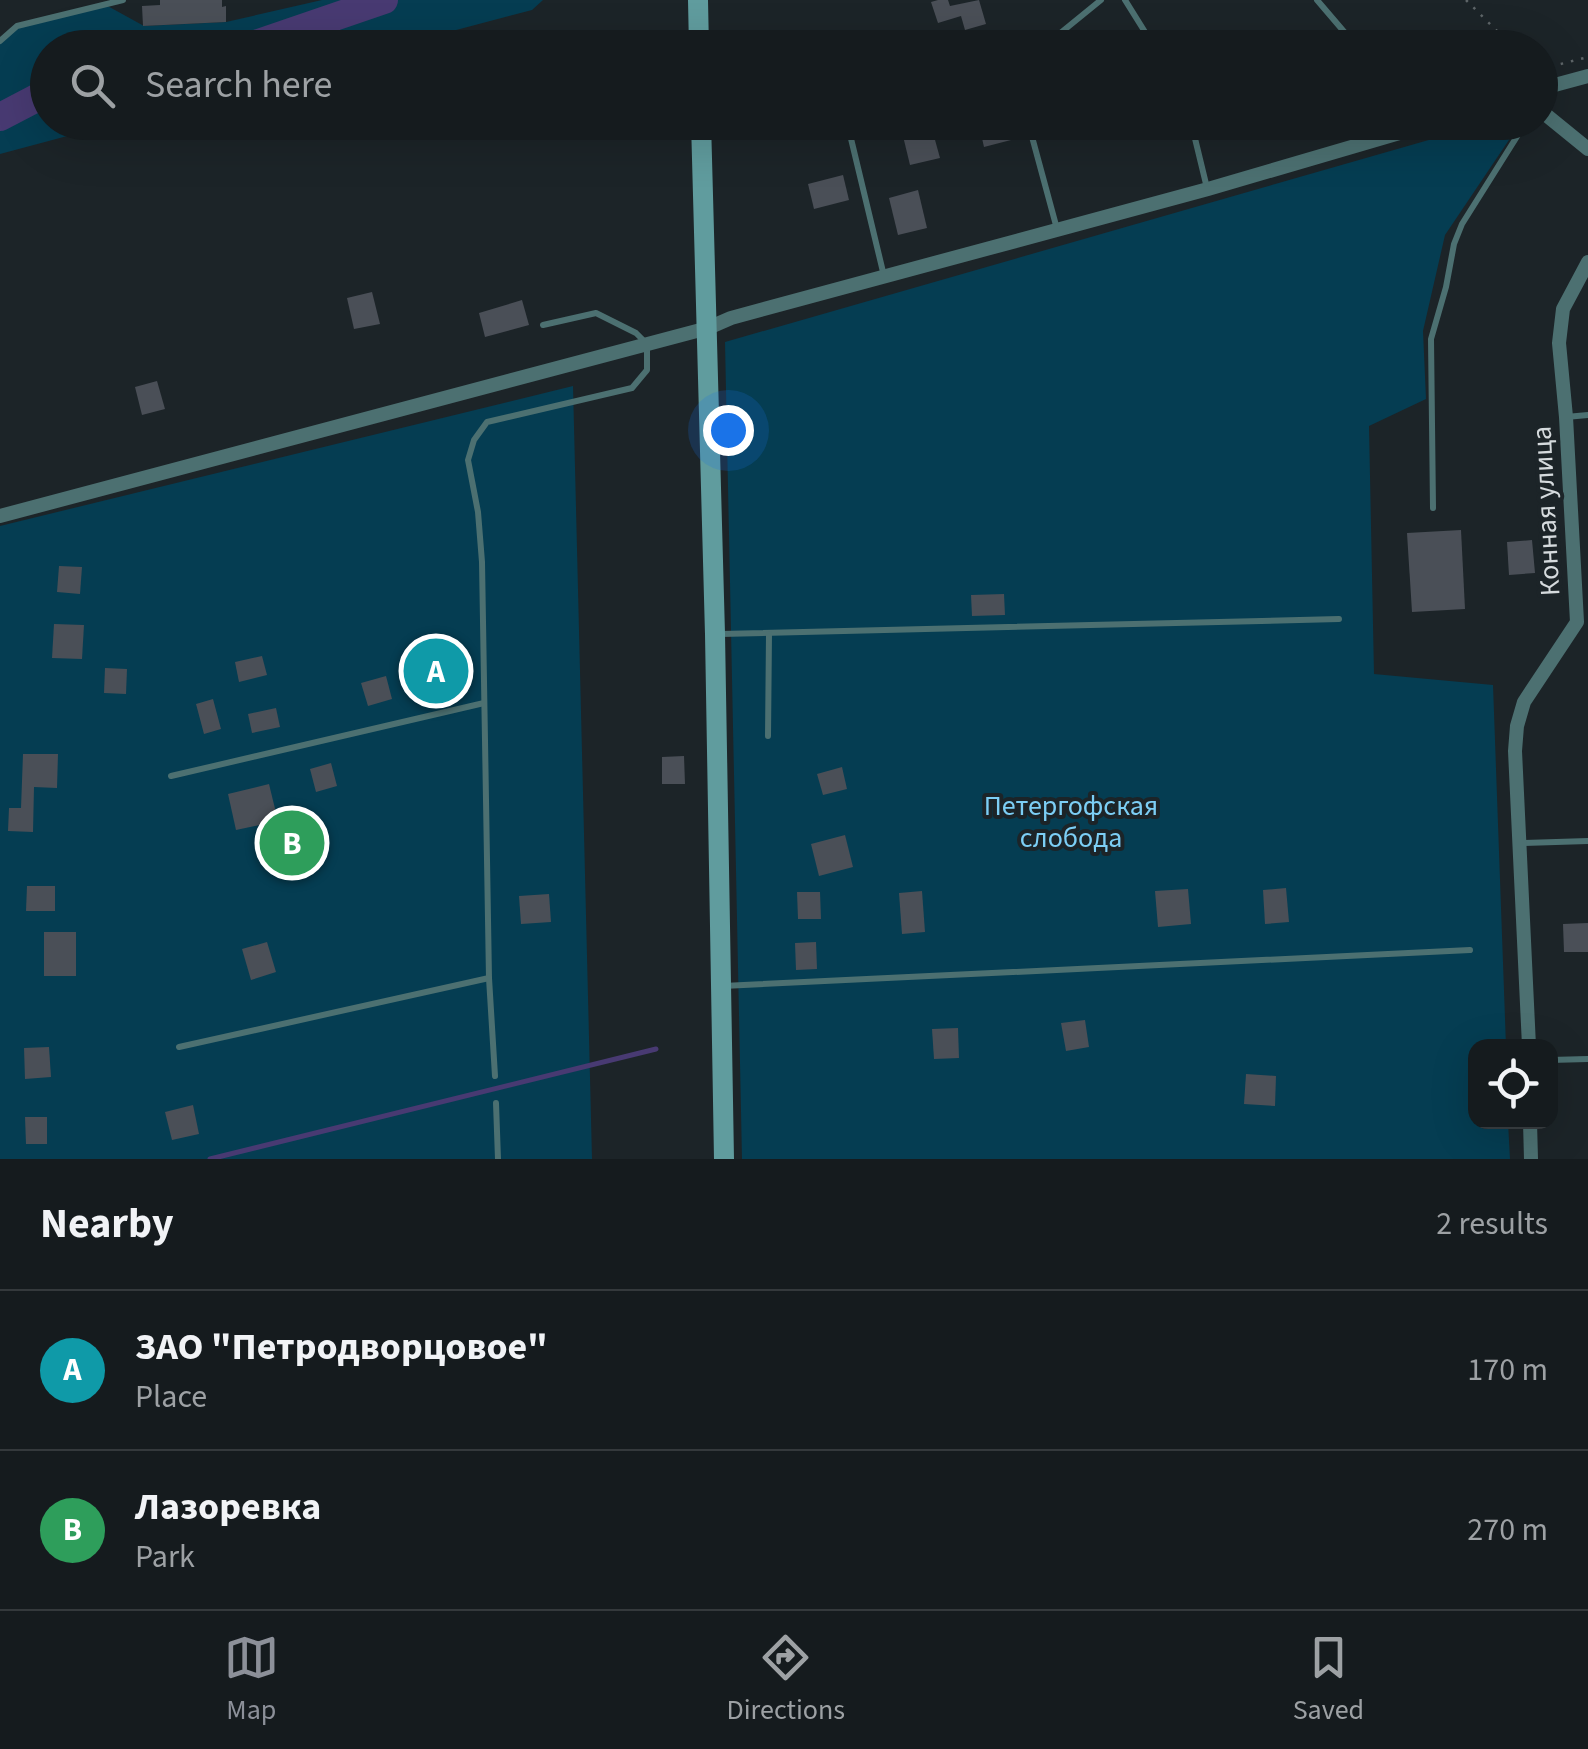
<!DOCTYPE html>
<meta charset="utf-8">
<style>
body{margin:0;font-family:"Source Sans 3",sans-serif;background:#1e2427;color:#f1f3f6}
.controls{position:absolute;right:30px;bottom:30px;display:grid;overflow:hidden;border-radius:20px;box-shadow:0 10px 40px #0002}
.controls button{width:90px;height:90px;display:grid;place-items:center;padding:0;border:0;border-bottom:2px solid #34393c;background:#151b1e;color:#f1f3f6;font:50px sans-serif}
.you{position:absolute;left:728px;top:430px;width:35px;height:35px;margin:-25px;border:8px solid #fff;border-radius:50%;background:#1a73e8;box-shadow:0 0 0 15px #1a73e833}
.badge{display:grid;place-items:center;width:65px;height:65px;border-radius:50%;background:#8c9099;color:#fff;font-size:32px;font-weight:700}
.pin{position:absolute;translate:-50% -50%;border:5px solid #fff;box-shadow:0 2px 10px #0006}
.list{margin:0;padding:0;list-style:none}
h2{display:flex;justify-content:space-between;align-items:center;height:130px;margin:0;padding:0 40px;font-size:42px}
h2 small{font-size:32px;font-weight:400;color:#9da1a4}
.list li{display:grid;grid-template-columns:65px 1fr auto;gap:30px;align-items:center;box-sizing:border-box;height:160px;padding:0 40px;border-top:2px solid #34393c}
.list b{display:block;font-size:38px;white-space:nowrap}
.list p{margin:0;font-size:32px;white-space:nowrap;color:#9da1a4}
.list em{font-size:32px;font-style:normal;color:#9da1a4}
.icon{flex:none;width:55px;height:55px;fill:none;stroke:currentColor;stroke-width:2;stroke-linecap:round;stroke-linejoin:round}
.map{position:relative;flex:none;width:1588px;height:1159px;overflow:hidden}
.search{position:absolute;background:#151b1e;box-shadow:0 10px 40px #0002;left:30px;right:30px;top:30px;height:110px;display:flex;align-items:center;gap:25px;box-sizing:border-box;padding:0 35px;border-radius:55px;color:#9da1a4;font-size:38px}
.sheet{height:450px;background:#151b1e}
nav{display:flex;justify-content:space-around;align-items:center;box-sizing:border-box;height:140px;border-top:2px solid #34393c;background:#151b1e;font-size:28px;color:#9da1a4}
nav a{display:grid;justify-items:center;gap:5px}
nav .on{color:#8c9099}
.map>svg:first-child{display:block}
.green{fill:#053d52}
.lines{fill:none;stroke-linecap:round;stroke-linejoin:round}
.stream{stroke:#483a72;stroke-width:5}
.river{stroke:#483a72;stroke-width:28}
.building{fill:#4a4f57}
.path{stroke:#5e6568;stroke-width:2.5;stroke-dasharray:2.5 8;stroke-linecap:butt}
.lane{stroke:#4c7071;stroke-width:6}
.street{stroke:#4c7071;stroke-width:14}
.secondary{stroke:#609c9e;stroke-width:20}
.labels{text-anchor:middle;dominant-baseline:central;stroke-width:8;stroke-linejoin:round;paint-order:stroke}
.street-label{font-size:28px;fill:#d5dadd;stroke:#1c2428}
.park-label{font-size:28px;fill:#7ccef5;stroke:#1c2428}
</style>
<div class="map">
<svg width="1588" height="1159" viewBox="0 0 1588 1159">
<rect width="100%" height="100%" fill="#1c2428"/>
<g class="green">
<polygon points="322,0 543,0 532,10 392,47 48,48 48,122 116,123 0,154 0,41 17,26 104,4 144,26 226,22"/>
<polygon points="1488,123 1515,123 1517,128 1445,235 1423,331 1426,399 1369,426 1374,674 1493,685 1506,1046 1476,1046 1476,1122 1508,1122 1510,1159 742,1159 725,342"/>
<polygon points="573,386 592,1159 0,1159 0,526"/>
</g>
<g class="lines">
<polyline class="stream" points="210,1159 656,1049"/>
<g class="river">
<polyline points="244,48 384,0"/>
<polyline points="0,117 48,92"/>
</g>
</g>
<g class="building">
<polygon points="160,0 222,0 222,7 226,6 226,22 143,26 142,6 160,5"/>
<polygon points="938,0 948,0 950,6 979,0 986,24 965,30 961,16 938,23 931,2"/>
<polygon points="988,122 1006,122 1011,140 984,147 979,125"/>
<polygon points="932,129 940,158 910,165 903,136"/>
<polygon points="843,175 849,200 814,209 808,184"/>
<polygon points="918,190 927,228 898,235 889,198"/>
<polygon points="372,292 380,324 354,329 347,298"/>
<polygon points="522,300 529,325 485,337 479,313"/>
<polygon points="157,381 165,409 142,415 135,387"/>
<polygon points="1461,530 1465,609 1412,612 1407,533"/>
<polygon points="1532,540 1535,573 1509,575 1507,542"/>
<polygon points="59,566 82,567 80,594 57,592"/>
<polygon points="1004,594 1005,615 972,616 971,595"/>
<polygon points="54,624 84,625 82,659 52,658"/>
<polygon points="443,648 453,688 428,693 419,654"/>
<polygon points="262,656 267,675 239,682 235,662"/>
<polygon points="105,668 127,669 126,694 104,693"/>
<polygon points="386,676 392,699 368,706 361,683"/>
<polygon points="213,699 221,729 204,734 196,704"/>
<polygon points="276,708 280,727 252,733 248,714"/>
<polygon points="23,754 58,754 57,788 34,787 33,832 8,831 9,808 21,808"/>
<polygon points="684,756 685,784 662,784 662,757"/>
<polygon points="331,763 337,786 316,792 310,769"/>
<polygon points="842,767 847,789 823,795 817,774"/>
<polygon points="269,784 278,821 236,830 228,794"/>
<polygon points="845,835 853,867 819,876 811,844"/>
<polygon points="27,886 55,886 55,911 26,911"/>
<polygon points="1286,888 1289,922 1265,924 1263,890"/>
<polygon points="1188,889 1191,924 1158,927 1155,891"/>
<polygon points="922,891 925,932 902,934 899,893"/>
<polygon points="797,892 820,892 821,919 798,919"/>
<polygon points="549,894 551,922 521,924 519,896"/>
<polygon points="1588,923 1588,952 1564,952 1563,924"/>
<rect x="44" y="932" width="32" height="44"/>
<polygon points="267,942 276,972 251,980 242,949"/>
<polygon points="816,942 817,969 796,970 795,943"/>
<polygon points="1085,1020 1089,1047 1066,1051 1061,1023"/>
<polygon points="958,1028 959,1058 934,1059 932,1029"/>
<polygon points="49,1047 51,1077 25,1079 24,1048"/>
<polygon points="1246,1074 1276,1076 1275,1106 1244,1104"/>
<polygon points="193,1105 199,1134 172,1140 165,1112"/>
<polygon points="25,1117 47,1117 47,1144 26,1144"/>
</g>
<g class="lines">
<g class="path">
<polyline points="1466,0 1514,48"/>
<polyline points="1540,65 1553,66 1588,57"/>
</g>
<g class="lane">
<polyline points="1125,0 1155,48"/>
<polyline points="1317,0 1358,48"/>
<polyline points="0,41 17,26 123,0"/>
<polyline points="703,46 741,39"/>
<polyline points="1042,48 1101,0"/>
<polyline points="847,122 884,276"/>
<polyline points="1028,122 1057,229"/>
<polyline points="1191,122 1207,188"/>
<polyline points="1566,417 1588,415"/>
<polyline points="1433,508 1431,339 1446,287 1454,244 1462,224 1526,122"/>
<polyline points="721,634 1339,619"/>
<polyline points="768,736 769,634"/>
<polyline points="171,776 484,703"/>
<polyline points="1521,843 1588,841"/>
<polyline points="723,986 1470,950"/>
<polyline points="179,1047 489,978"/>
<polyline points="1550,1060 1588,1059"/>
<polyline points="495,1076 489,978 482,562 478,512 468,460 474,440 487,422 632,388 647,370 647,344 636,333 596,313 543,325"/>
<polyline points="496,1103 498,1159"/>
</g>
<g class="street">
<polyline points="1540,97 1551,86 1588,76"/>
<polyline points="1540,110 1588,149"/>
<polyline points="0,516 708,328 731,318 1208,189 1437,122"/>
<polyline points="1529,1046 1515,751 1517,726 1524,702 1577,622 1566,417 1559,343 1563,309 1588,262"/>
<polyline points="1530,1122 1531,1159"/>
</g>
<g class="secondary">
<polyline points="698,0 699,48"/>
<polyline points="701,122 715,634 724,1159"/>
</g>
</g>
<g class="labels">
<g class="street-label">
<text transform="translate(1546 511) rotate(-93)">Конная улица</text>
</g>
<g class="park-label">
<text x="1071" y="806">Петергофская<tspan x="1071" dy="32">слобода</tspan></text>
</g>
</g>
</svg>
<div class="controls">
<button><svg class="icon" aria-label="locate" viewBox="0 0 24 24"><circle cx="12" cy="12" r="6"/><path d="M12 2v4M12 18v4M2 12h4M18 12h4"/></svg></button>
</div>
<div class="you"></div>
<div class="pin badge" style="left:436px;top:671px;background:#0f9aa8">A</div>
<div class="pin badge" style="left:292px;top:843px;background:#2e9e5b">B</div>
<div class="search"><svg class="icon" aria-label="search" viewBox="0 0 24 24"><circle cx="10" cy="10" r="6"/><path d="M15 15l6 6"/></svg>Search here</div>
</div>
<section class="sheet">
<h2>Nearby<small>2 results</small></h2>
<ul class="list">
<li><span class="badge" style="background:#0f9aa8">A</span><div><b>ЗАО &quot;Петродворцовое&quot;</b><p>Place</p></div><em>170 m</em></li>
<li><span class="badge" style="background:#2e9e5b">B</span><div><b>Лазоревка</b><p>Park</p></div><em>270 m</em></li>
</ul>
</section>
<nav>
<a class="on"><svg class="icon" aria-label="map" viewBox="0 0 24 24"><path d="M3 6l6-2 6 2 6-2v14l-6 2-6-2-6 2zM9 4v14M15 6v14"/></svg>Map</a>
<a><svg class="icon" aria-label="directions" viewBox="0 0 24 24"><path d="M12 3l9 9-9 9-9-9zM9 14v-3h6M13 9l2 2-2 2"/></svg>Directions</a>
<a><svg class="icon" aria-label="saved" viewBox="0 0 24 24"><path d="M7 4h10v16l-5-4-5 4z"/></svg>Saved</a>
</nav>
